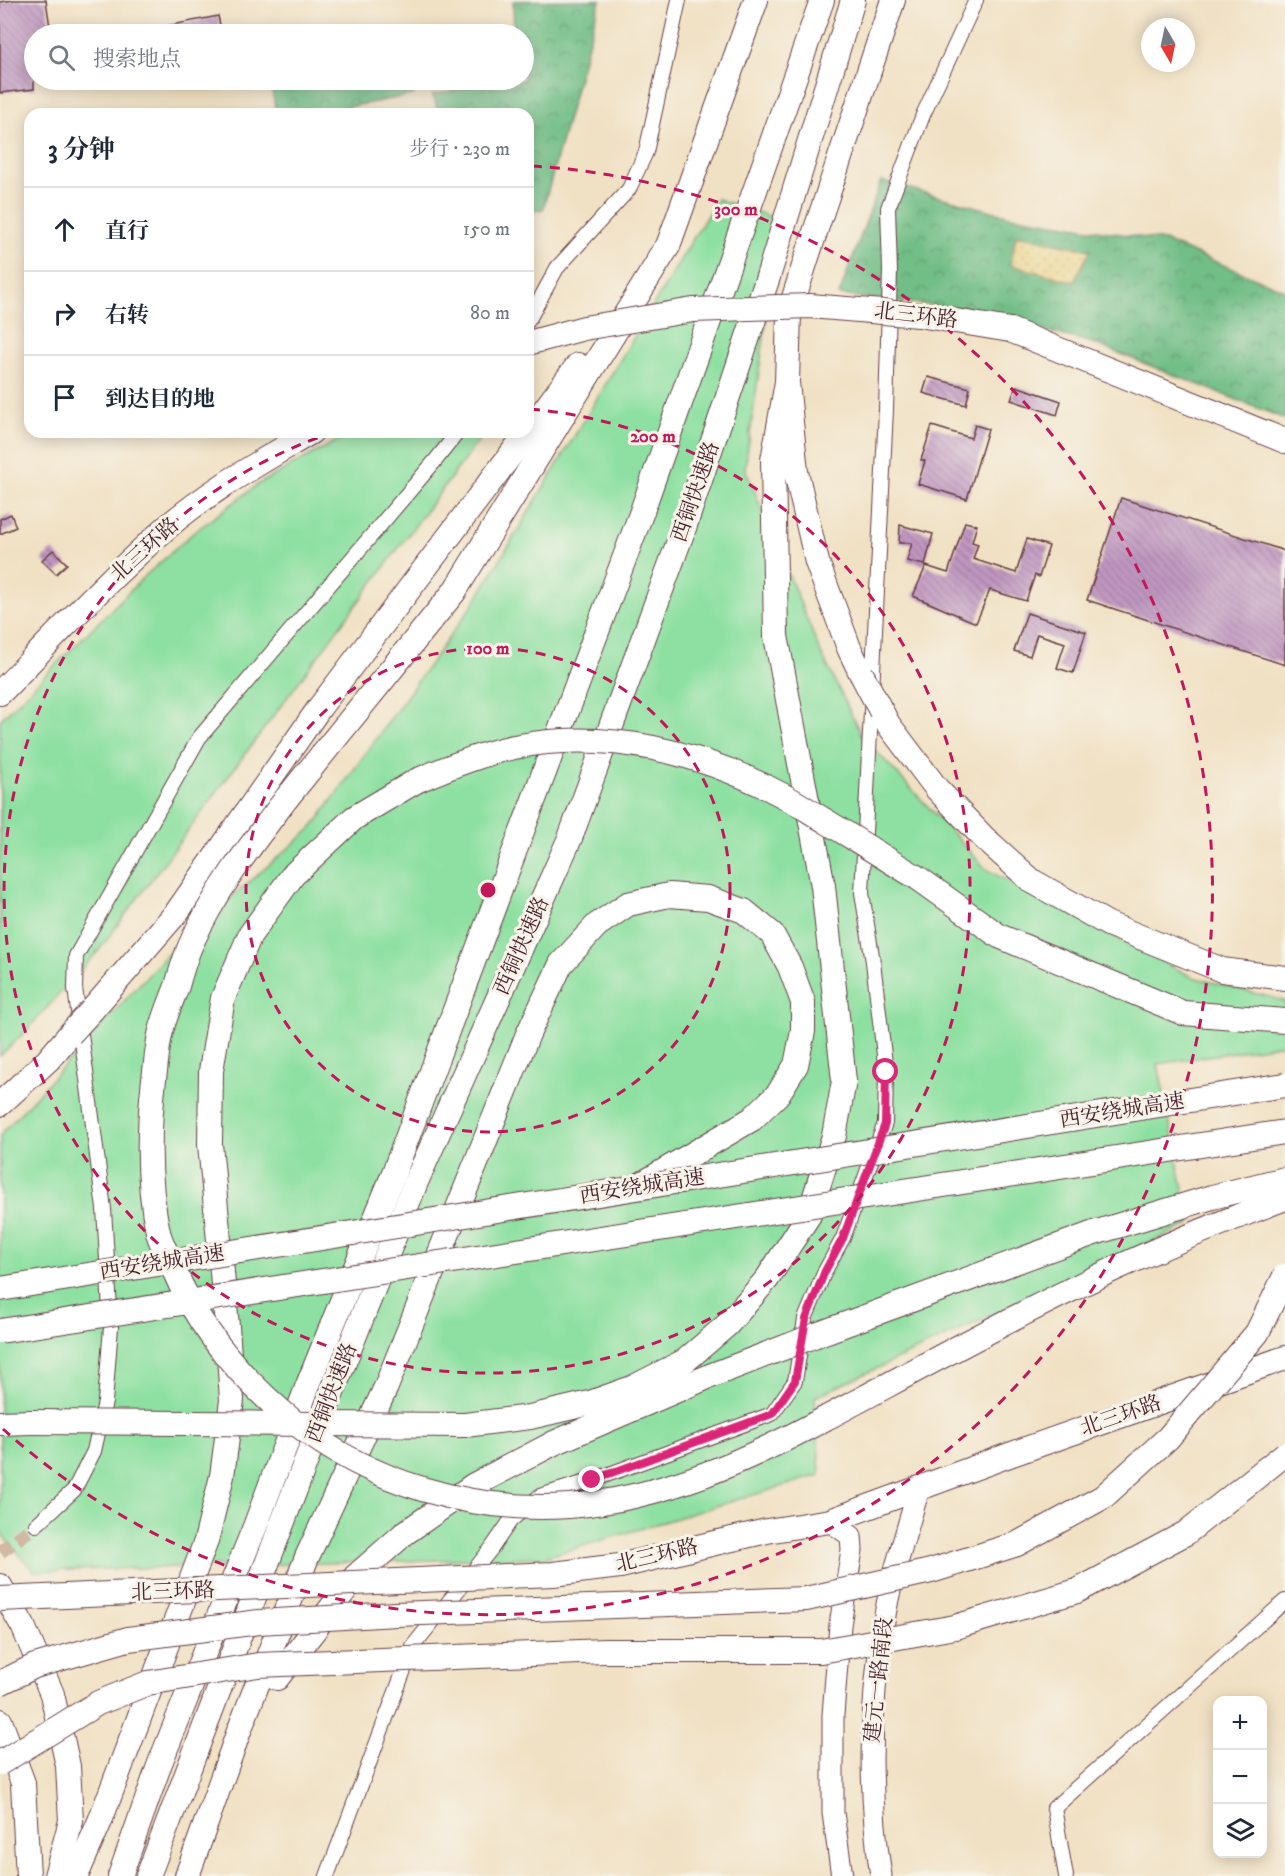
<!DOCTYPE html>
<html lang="zh">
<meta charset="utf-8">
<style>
body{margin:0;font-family:"IM FELL DW Pica","Noto Serif SC",serif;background:#f2f2f3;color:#1f2937}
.controls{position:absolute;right:18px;bottom:18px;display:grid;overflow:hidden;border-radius:12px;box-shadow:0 3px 15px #0003}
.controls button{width:54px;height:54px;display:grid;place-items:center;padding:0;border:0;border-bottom:2px solid #e0e1e3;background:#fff;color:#1f2937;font:30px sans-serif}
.compass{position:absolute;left:1141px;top:18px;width:54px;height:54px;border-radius:50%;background:#fff;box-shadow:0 3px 15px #0003;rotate:171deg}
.stop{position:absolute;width:18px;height:18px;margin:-14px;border:4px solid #db2777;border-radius:50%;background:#fff}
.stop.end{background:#db2777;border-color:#fff;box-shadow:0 2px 6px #0008}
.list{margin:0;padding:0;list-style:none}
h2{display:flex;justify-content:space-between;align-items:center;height:78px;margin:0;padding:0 24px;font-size:26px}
h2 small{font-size:20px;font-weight:400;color:#747a83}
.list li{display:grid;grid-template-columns:39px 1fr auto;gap:18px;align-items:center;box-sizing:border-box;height:84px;padding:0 24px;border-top:2px solid #e0e1e3}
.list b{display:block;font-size:22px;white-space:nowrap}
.list em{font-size:20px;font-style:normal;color:#747a83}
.icon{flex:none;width:33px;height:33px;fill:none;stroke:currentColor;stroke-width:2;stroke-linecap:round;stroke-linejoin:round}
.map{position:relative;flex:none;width:1285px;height:1876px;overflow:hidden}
.search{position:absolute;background:#fff;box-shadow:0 3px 15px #0003;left:24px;top:24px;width:510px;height:66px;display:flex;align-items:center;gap:15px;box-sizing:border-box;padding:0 21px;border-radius:33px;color:#747a83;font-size:22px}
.panel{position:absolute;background:#fff;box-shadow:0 3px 15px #0003;left:24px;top:108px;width:510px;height:330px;border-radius:18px}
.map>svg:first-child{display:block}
.green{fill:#8de0a1;stroke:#6c8066;stroke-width:1.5}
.forest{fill:url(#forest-crowns);stroke:#5e6e59;stroke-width:1.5}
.sand{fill:url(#sand-dots);stroke:#9c7c64;stroke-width:1.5}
.building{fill:url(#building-back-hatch)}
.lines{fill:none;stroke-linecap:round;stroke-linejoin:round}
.street-tunnel{stroke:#d0baa5;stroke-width:14;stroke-dasharray:14 7;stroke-linecap:butt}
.street-casing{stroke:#633c42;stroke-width:16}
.primary-casing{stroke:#633c42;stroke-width:23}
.highway-casing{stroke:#633c42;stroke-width:26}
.street{stroke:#fff;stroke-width:14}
.primary{stroke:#fff;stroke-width:21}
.highway{stroke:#fff;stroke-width:24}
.highway-bridge-casing{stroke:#633c42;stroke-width:26;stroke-linecap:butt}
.highway-bridge{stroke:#fff;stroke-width:24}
.route{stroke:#db2777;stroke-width:8}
.ring{fill:none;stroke:#c2185b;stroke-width:3;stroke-dasharray:10 8}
.labels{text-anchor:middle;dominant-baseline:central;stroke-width:6;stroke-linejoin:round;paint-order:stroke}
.street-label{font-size:21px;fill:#4a1f2b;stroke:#f7f3e8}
.centre{fill:#c2185b;stroke:#f7f3e8;stroke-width:3}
.ring-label{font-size:18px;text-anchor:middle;font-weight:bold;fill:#c2185b;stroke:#f7f3e8;stroke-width:6;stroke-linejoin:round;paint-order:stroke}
</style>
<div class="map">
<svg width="1285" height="1876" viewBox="0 0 1285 1876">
<defs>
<pattern id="forest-crowns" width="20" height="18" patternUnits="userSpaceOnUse" patternTransform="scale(1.5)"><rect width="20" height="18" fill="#72be87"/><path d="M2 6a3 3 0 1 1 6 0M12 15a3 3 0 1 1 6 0" fill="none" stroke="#609a6f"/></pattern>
<pattern id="sand-dots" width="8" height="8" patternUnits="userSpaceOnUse" patternTransform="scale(1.5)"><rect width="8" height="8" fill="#eeda9e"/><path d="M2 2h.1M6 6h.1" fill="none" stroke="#cebb88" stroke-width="1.8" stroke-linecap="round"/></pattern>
<pattern id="building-back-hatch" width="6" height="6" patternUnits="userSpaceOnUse" patternTransform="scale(1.5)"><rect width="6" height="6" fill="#c097c1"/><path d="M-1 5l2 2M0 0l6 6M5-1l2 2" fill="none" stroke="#9e7b9d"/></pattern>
</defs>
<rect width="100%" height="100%" fill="#f7f3e8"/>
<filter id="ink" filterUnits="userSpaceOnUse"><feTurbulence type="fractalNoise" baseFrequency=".0167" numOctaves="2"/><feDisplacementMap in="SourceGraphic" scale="12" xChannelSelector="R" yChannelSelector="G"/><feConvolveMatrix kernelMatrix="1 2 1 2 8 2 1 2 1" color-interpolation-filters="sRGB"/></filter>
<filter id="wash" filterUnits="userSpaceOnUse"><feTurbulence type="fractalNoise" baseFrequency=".008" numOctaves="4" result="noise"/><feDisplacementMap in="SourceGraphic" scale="24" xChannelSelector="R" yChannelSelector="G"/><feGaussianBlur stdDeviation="1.35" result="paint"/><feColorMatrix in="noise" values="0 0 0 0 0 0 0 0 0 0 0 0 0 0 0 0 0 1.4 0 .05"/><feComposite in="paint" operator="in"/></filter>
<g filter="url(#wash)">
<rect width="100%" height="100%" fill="#f1e1c4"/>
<g class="green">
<polygon points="717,199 781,220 745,468 819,649 862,736 987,870 1192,977 1285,1001 1285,1044 1158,1064 1190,1224 815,1397 820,1475 546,1557 34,1571 0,1532 0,1135 176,945 312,828 476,600"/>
<polygon points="353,432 485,432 99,950 25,1032 0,1056 0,720 144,577 193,533 260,483"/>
</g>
<g class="forest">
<polygon points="600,0 543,209 528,212 528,114 439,114 433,95 500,80 524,80 524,34 514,34 513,1"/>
<polygon points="291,80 412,80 414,95 309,114 277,114 270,83"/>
<polygon points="881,181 1010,216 1164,241 1285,290 1285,419 1093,343 950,307 839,295"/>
</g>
<polygon class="sand" points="1016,235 1090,250 1074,282 1011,265"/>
<g id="blocks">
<g class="building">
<polygon points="14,0 46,0 51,34 34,34 34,89 0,93 0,2"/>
<polygon points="218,16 222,34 157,34 156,28"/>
<polygon points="928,377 970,388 966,405 923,393"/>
<polygon points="1016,386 1061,401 1057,415 1011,400"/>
<polygon points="975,425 988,429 967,499 918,484 925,461 921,460 932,426 971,438"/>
<polygon points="1121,498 1285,551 1285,665 1087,600"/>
<polygon points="11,514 16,527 0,534 0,519"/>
<polygon points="965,522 977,525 972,542 978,544 973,559 1016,573 1027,539 1049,546 1039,577 1035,575 1026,601 990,590 976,623 913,596 926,566 948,573"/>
<polygon points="900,525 933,534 925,565 907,561 912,543 899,543"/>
<polygon points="53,550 67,564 56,574 42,560"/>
<polygon points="1027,613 1086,632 1073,673 1057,668 1065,643 1037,634 1030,656 1014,651"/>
</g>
</g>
</g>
<g filter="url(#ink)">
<use href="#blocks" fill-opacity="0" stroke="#633c42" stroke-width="1.5"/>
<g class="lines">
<polyline class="street-tunnel" points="0,1552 36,1525"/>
<defs>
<g id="street">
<polyline points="528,321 557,268 629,189 646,152 679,0"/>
<polyline points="36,1525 74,1490 94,1451 105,1402 111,1327 104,1209 75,988 76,956 199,738 435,461 458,432"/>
<polyline points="327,1876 413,1646 491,1549 511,1520 540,1496 593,1480 772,1414 795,1381 805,1319 825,1271 843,1238 885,1123 886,1072 873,962 862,893 886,410 890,271 888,208 923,115 976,0"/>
<polyline points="1066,1876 1054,1808 1285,1601"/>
</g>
<g id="primary">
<polyline points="830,1521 851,1536 852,1550 840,1625 833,1715 833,1813 842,1876"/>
<path d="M881,1876C868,1790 869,1707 884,1621C891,1576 907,1532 919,1488"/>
</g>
<g id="highway">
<polyline points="659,258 668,246 756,0"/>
<polyline points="1010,330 1285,441"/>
<polyline points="528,432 578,365"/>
<polyline points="861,673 849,648 817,562 796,472 787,382 789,313 817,226 893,0"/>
<path d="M0,693C54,637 107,580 166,528C210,490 261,462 311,432"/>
<polyline points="881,711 888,724 937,789 984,838 1032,881 1108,924 1222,970 1285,978"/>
<polyline points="286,799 454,592 668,246"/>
<polyline points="918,878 999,936 1183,1013 1285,1021"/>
<polyline points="92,1010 177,912 320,707 528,432"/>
<polyline points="0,1104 48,1060 70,1034"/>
<polyline points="816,1335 1094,1233 1212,1197 1285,1179"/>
<path d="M828,1417C922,1367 1016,1315 1112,1270C1169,1244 1227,1220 1285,1198"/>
<polyline points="0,1423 31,1422"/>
<polyline points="465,1425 530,1417 590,1403 632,1388 685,1361 727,1325 767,1279 809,1215 834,1136 844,1081 823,886 776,636 773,460 787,382"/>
<polyline points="719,1542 767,1531 830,1521 1012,1454 1285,1358"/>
<polyline points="0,1586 23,1626 52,1694 68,1766 71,1821 56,1876"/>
<polyline points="277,1678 356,1576 405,1533 474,1485 554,1443 710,1376 788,1346"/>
<polyline points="0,1721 23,1783 28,1876"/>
<polyline points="76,1876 100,1821 206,1541 222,1476 232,1400 227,1326 210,1144 211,1071 223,998 250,935 293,875 354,818 416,781"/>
<polyline points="120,1876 160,1763 256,1524 308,1385 392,1178 641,514 822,0"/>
<polyline points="148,1876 333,1390 416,1182 570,838 685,525 768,277 853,0"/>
<polyline points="187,1876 239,1731 307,1557 386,1387 528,1034 561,964 597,925 628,904 669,895 708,898 744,911 772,934 790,967 803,1002 803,1031 796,1065 778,1094 752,1119 635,1188"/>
</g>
</defs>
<use href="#street" class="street-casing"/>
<use href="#primary" class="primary-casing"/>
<use href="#highway" class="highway-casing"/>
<use href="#street" class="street"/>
<use href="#primary" class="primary"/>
<use href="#highway" class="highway"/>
<defs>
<g id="highway-bridge">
<polyline points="528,343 584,328 693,310 810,306 919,315 1010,330"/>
<polyline points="861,673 881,711"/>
<path d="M416,781C448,767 480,754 514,747C607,728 700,752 782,795C798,803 813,814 829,823C858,841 888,860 918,878"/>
<path d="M286,799C251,845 215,891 191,944C185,957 181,972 177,986C171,1002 164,1018 160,1035C157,1049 156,1065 154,1079C148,1130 147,1182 158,1232C161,1244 168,1256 173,1268C199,1329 242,1380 294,1422C370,1483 473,1513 569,1506C662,1499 748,1460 828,1417"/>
<polyline points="70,1034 92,1010"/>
<polyline points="0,1289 1285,1085"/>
<polyline points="0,1331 1285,1132"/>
<polyline points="788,1346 816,1335"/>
<polyline points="31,1422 465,1425"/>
<polyline points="0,1599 553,1574 620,1566 719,1542"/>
<polyline points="0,1683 35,1666 128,1639 259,1622 396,1614 806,1599 931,1571 1017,1544 1103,1497 1168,1438 1257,1333 1285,1276"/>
<polyline points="0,1763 98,1703 148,1683 258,1665 604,1651 821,1651 955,1627 1077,1591 1186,1533 1285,1454"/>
</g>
</defs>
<use href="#highway-bridge" class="highway-bridge-casing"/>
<use href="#highway-bridge" class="highway-bridge"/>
</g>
</g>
<g class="lines" filter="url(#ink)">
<polyline class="route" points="592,1480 772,1414 795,1381 806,1319 825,1271 843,1238 885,1124 886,1072"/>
</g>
<g class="ring">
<circle cx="488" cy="890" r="242"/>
<path d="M530 409A483 483 0 1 1 331 433"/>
<path d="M532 166A725 725 0 1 1 3 1429"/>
</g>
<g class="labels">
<g class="street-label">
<text transform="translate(916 316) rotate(7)">北三环路</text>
<text transform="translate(696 492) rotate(-71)">西铜快速路</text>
<text transform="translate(145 550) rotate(-42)">北三环路</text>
<text transform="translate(522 946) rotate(-66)">西铜快速路</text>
<text transform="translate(1122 1111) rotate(-9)">西安绕城高速</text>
<text transform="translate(642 1187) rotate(-9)">西安绕城高速</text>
<text transform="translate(162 1263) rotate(-9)">西安绕城高速</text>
<text transform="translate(332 1393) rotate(-69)">西铜快速路</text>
<text transform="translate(1121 1416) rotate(-19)">北三环路</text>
<text transform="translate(657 1556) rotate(-13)">北三环路</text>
<text transform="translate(173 1592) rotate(-2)">北三环路</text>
<text transform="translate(879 1680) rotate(-84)">建元一路南段</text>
</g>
</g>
<circle cx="488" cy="890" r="9" class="centre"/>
<g class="ring-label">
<text x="736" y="215">300 m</text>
<text x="653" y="442">200 m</text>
<text x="488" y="654">100 m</text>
</g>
</svg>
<div class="controls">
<button>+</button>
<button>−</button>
<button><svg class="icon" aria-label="layers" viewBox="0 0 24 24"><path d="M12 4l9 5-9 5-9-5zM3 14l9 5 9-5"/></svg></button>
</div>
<svg class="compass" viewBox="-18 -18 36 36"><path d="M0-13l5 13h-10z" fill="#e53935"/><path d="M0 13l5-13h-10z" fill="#747a83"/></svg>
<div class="stop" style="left:886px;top:1072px"></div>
<div class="stop end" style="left:592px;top:1480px"></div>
<div class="search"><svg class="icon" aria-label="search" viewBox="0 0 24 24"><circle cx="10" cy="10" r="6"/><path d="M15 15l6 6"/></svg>搜索地点</div>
<section class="panel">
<h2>3 分钟<small>步行 · 230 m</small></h2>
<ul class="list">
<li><svg class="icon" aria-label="ahead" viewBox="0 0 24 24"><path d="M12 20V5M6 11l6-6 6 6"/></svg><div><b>直行</b></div><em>150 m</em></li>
<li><svg class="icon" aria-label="right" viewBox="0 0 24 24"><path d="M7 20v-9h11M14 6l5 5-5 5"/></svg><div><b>右转</b></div><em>80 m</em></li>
<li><svg class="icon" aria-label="arrive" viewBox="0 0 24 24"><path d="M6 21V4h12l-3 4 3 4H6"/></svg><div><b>到达目的地</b></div></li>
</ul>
</section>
</div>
